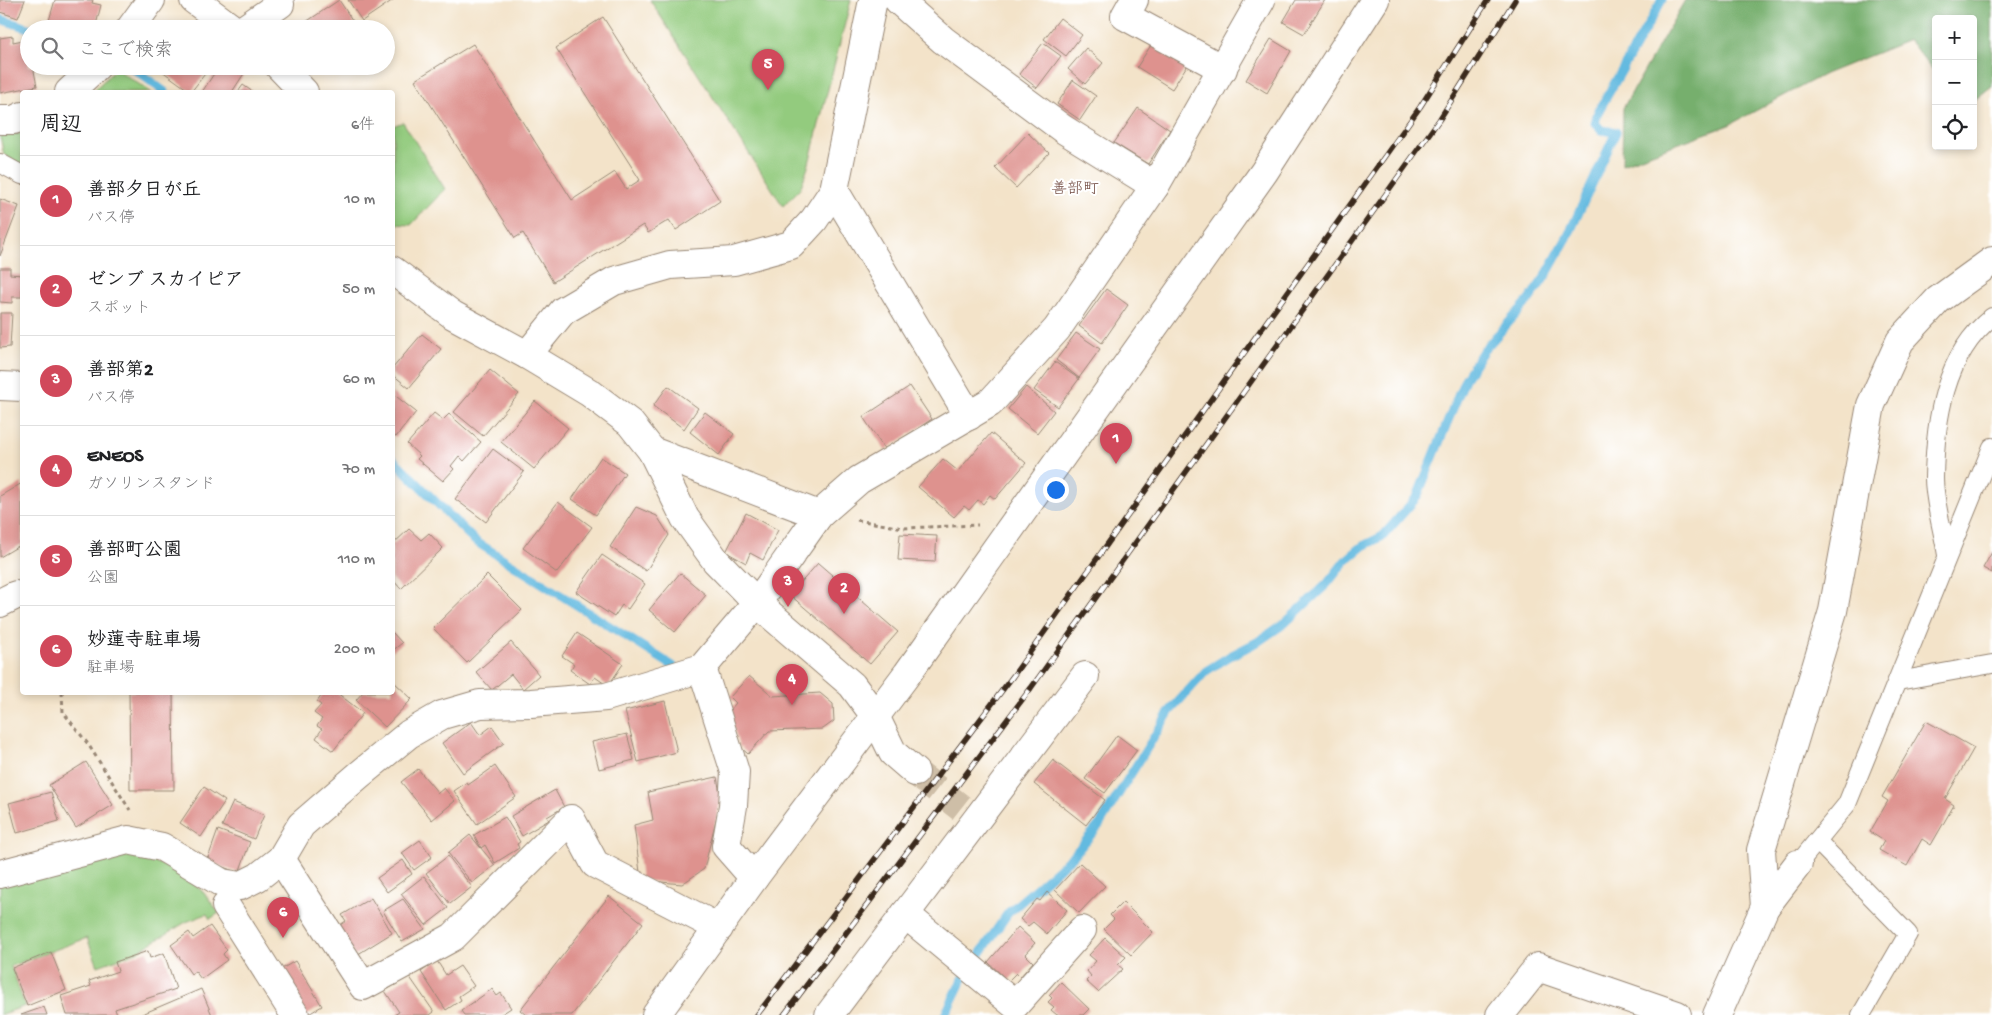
<!DOCTYPE html>
<html lang="ja">
<meta charset="utf-8">
<style>
body{margin:0;font-family:"Gochi Hand","Klee One",sans-serif;background:#f6f6f6;color:#202124}
.controls{position:absolute;right:15px;top:15px;display:grid;overflow:hidden;border-radius:5px;box-shadow:0 2px 8px #0003}
.controls button{width:45px;height:45px;display:grid;place-items:center;padding:0;border:0;border-bottom:1px solid #e0e0e0;background:#fff;color:#202124;font:25px sans-serif}
.you{position:absolute;left:1055px;top:489px;width:18px;height:18px;margin:-12px;border:4px solid #fff;border-radius:50%;background:#1a73e8;box-shadow:0 0 0 8px #1a73e833}
.badge{display:grid;place-items:center;width:32px;height:32px;border-radius:50%;background:#d1495b;color:#fff;font-size:16px;font-weight:700}
.pin{position:absolute;translate:-50% -41px;filter:drop-shadow(0 1px 2px #0008)}
.pin::after{content:'';position:absolute;top:26px;width:18px;height:15px;background:inherit;clip-path:polygon(0 0,100% 0,50% 100%)}
.list{margin:0;padding:0;list-style:none}
h2{display:flex;justify-content:space-between;align-items:center;height:65px;margin:0;padding:0 20px;font-size:21px}
h2 small{font-size:16px;font-weight:400;color:#757577}
.list li{display:grid;grid-template-columns:32px 1fr auto;gap:15px;align-items:center;box-sizing:border-box;height:90px;padding:0 20px;border-top:1px solid #e0e0e0}
.list b{display:block;font-size:19px;white-space:nowrap}
.list p{margin:0;font-size:16px;white-space:nowrap;color:#757577}
.list em{font-size:16px;font-style:normal;color:#757577}
.icon{flex:none;width:28px;height:28px;fill:none;stroke:currentColor;stroke-width:2;stroke-linecap:round;stroke-linejoin:round}
.map{position:relative;flex:none;width:1992px;height:1015px;overflow:hidden}
.search{position:absolute;background:#fff;box-shadow:0 2px 8px #0003;left:20px;top:20px;width:375px;height:55px;display:flex;align-items:center;gap:12px;box-sizing:border-box;padding:0 18px;border-radius:28px;color:#757577;font-size:19px}
.panel{position:absolute;background:#fff;box-shadow:0 2px 8px #0003;left:20px;top:90px;width:375px;height:605px;border-radius:5px}
.map>svg:first-child{display:block}
.green{fill:#93cb7e;stroke:#677a4e}
.forest{fill:#76af6d;stroke:#586c46}
.lines{fill:none;stroke-linecap:round;stroke-linejoin:round}
.stream{stroke:#64bae0;stroke-width:9}
.building{fill:#de928e}
.street-tunnel{stroke:#cebea7;stroke-width:28;stroke-dasharray:28 14;stroke-linecap:butt}
.lane-casing{stroke:#978674;stroke-width:20}
.street-casing{stroke:#978674;stroke-width:30}
.secondary-casing{stroke:#978674;stroke-width:30}
.path{stroke:#978674;stroke-width:3;stroke-dasharray:4 4;stroke-linecap:butt}
.lane{stroke:#fff;stroke-width:18}
.street{stroke:#fff;stroke-width:28}
.secondary{stroke:#fff;stroke-width:28}
.rail-casing{stroke:#3b2a1e;stroke-width:5.5}
.rail{stroke:#fff;stroke-width:4;stroke-dasharray:11;stroke-linecap:butt}
.labels{text-anchor:middle;dominant-baseline:central;stroke-width:4;stroke-linejoin:round;paint-order:stroke}
.neighbourhood-label{font-size:16px;fill:#744e45;stroke:#fff}
</style>
<div class="map">
<svg width="1992" height="1015" viewBox="0 0 1992 1015">
<rect width="100%" height="100%" fill="#fff"/>
<filter id="ink" filterUnits="userSpaceOnUse"><feTurbulence type="fractalNoise" baseFrequency=".02" numOctaves="2"/><feDisplacementMap in="SourceGraphic" scale="10" xChannelSelector="R" yChannelSelector="G"/><feConvolveMatrix kernelMatrix="1 2 1 2 8 2 1 2 1" color-interpolation-filters="sRGB"/></filter>
<filter id="wash" filterUnits="userSpaceOnUse"><feTurbulence type="fractalNoise" baseFrequency=".0096" numOctaves="4" result="noise"/><feDisplacementMap in="SourceGraphic" scale="20" xChannelSelector="R" yChannelSelector="G"/><feGaussianBlur stdDeviation="1.12" result="paint"/><feColorMatrix in="noise" values="0 0 0 0 0 0 0 0 0 0 0 0 0 0 0 0 0 1.4 0 .05"/><feComposite in="paint" operator="in"/></filter>
<g filter="url(#wash)">
<rect width="100%" height="100%" fill="#f3e3c9"/>
<g class="green">
<polygon points="650,0 851,0 808,167 800,189 783,206"/>
<polygon points="116,69 151,92 92,92"/>
<polygon points="403,122 445,189 411,225 393,224 393,126"/>
<polygon points="22,133 22,165 4,155 0,136"/>
<path d="M116,853C145,854 184,872 205,894C210,900 214,907 219,913L210,919L207,914L186,922L137,952L98,966L87,938L11,966L25,1006L0,1015V884Z"/>
</g>
<polygon class="forest" points="1685,0 1992,0 1992,86 1973,101 1973,19 1936,19 1936,74 1909,40 1825,74 1729,125 1622,164 1623,108"/>
<g class="lines">
<g class="stream">
<polyline points="0,19 31,29"/>
<polyline points="130,66 165,92"/>
<polyline points="392,458 475,541 673,666"/>
<polyline points="945,1015 961,982 1008,913 1073,856 1100,824 1170,711 1206,671 1230,656 1259,641 1285,623 1327,584 1345,561 1363,546 1383,536 1417,497 1465,379 1483,351 1529,300 1545,277 1568,236 1616,132 1601,130 1595,123 1598,112 1662,0"/>
</g>
</g>
<g id="blocks">
<g class="building">
<polygon points="0,0 25,0 18,18 0,12"/>
<polygon points="55,0 93,0 92,3 101,5 95,29 69,29 48,24"/>
<polygon points="339,0 358,29 302,29 300,26"/>
<polygon points="348,0 393,0 362,21"/>
<polygon points="1296,0 1325,0 1304,34 1283,22"/>
<polygon points="603,17 720,201 676,230 669,220 648,233 643,225 553,282 523,233 515,238 415,80 473,44 572,200 615,172 626,189 640,180 556,48"/>
<polygon points="1060,18 1082,35 1066,56 1044,39"/>
<polygon points="13,36 13,42 28,39 29,66 33,66 37,86 0,93 0,38"/>
<polygon points="1271,39 1291,51 1267,93 1246,80"/>
<polygon points="1153,42 1188,64 1172,89 1137,67"/>
<polygon points="1043,43 1061,56 1037,88 1019,74"/>
<polygon points="1086,48 1103,63 1085,84 1068,69"/>
<polygon points="159,66 211,66 191,92 158,68"/>
<polygon points="219,66 235,66 245,72 232,92 202,92"/>
<polygon points="1073,80 1096,96 1080,120 1057,104"/>
<polygon points="243,85 253,92 238,92"/>
<polygon points="1138,108 1170,130 1148,164 1114,143"/>
<polygon points="1028,133 1049,153 1016,188 995,168"/>
<polygon points="0,199 19,206 0,256"/>
<polygon points="0,268 10,268 10,274 22,275 22,297 12,297 12,303 0,302"/>
<polygon points="1106,289 1128,305 1102,343 1079,326"/>
<polygon points="0,313 12,313 10,347 0,348"/>
<polygon points="1076,333 1100,349 1079,378 1056,360"/>
<polygon points="422,334 441,349 409,388 392,374 392,369"/>
<polygon points="1055,362 1079,379 1058,407 1034,390"/>
<polygon points="490,370 519,394 483,436 454,412"/>
<polygon points="668,386 698,408 684,429 653,406"/>
<polygon points="910,386 932,419 885,450 863,417"/>
<polygon points="1026,387 1054,411 1037,433 1008,409"/>
<polygon points="392,393 416,412 396,437 392,435"/>
<polygon points="535,401 568,428 534,469 501,442"/>
<polygon points="705,412 734,434 719,455 690,432"/>
<polygon points="434,413 443,420 449,414 481,442 464,461 459,456 451,466 454,469 443,481 417,459 420,456 407,444"/>
<polygon points="991,433 1026,463 995,499 990,495 983,504 978,500 969,510 964,506 954,517 918,487 943,459 958,471"/>
<polygon points="493,449 524,472 486,522 455,499"/>
<polygon points="601,457 625,473 596,515 572,499"/>
<polygon points="22,483 22,544 0,557 0,496"/>
<polygon points="558,502 592,527 557,573 523,548"/>
<polygon points="636,507 657,516 669,535 646,571 610,547"/>
<polygon points="746,513 778,530 763,560 750,553 746,563 726,552"/>
<polygon points="409,529 421,540 429,533 443,548 401,589 392,579 392,545"/>
<polygon points="900,534 937,536 935,562 898,560"/>
<polygon points="1992,552 1992,573 1983,568"/>
<polygon points="602,555 645,584 628,609 622,605 614,617 576,592"/>
<polygon points="818,563 898,632 870,664 790,595"/>
<polygon points="680,573 706,595 675,632 649,610"/>
<polygon points="487,575 522,610 467,663 433,628"/>
<polygon points="392,632 402,643 392,651"/>
<polygon points="577,633 623,664 608,686 595,677 590,684 570,670 574,664 562,656"/>
<polygon points="511,642 539,675 523,689 511,674 492,690 476,672"/>
<polygon points="749,676 773,696 820,693 833,704 834,721 823,729 769,731 748,754 739,746 729,711 736,703 730,697"/>
<polygon points="392,680 412,699 385,727 356,700 363,692 392,692"/>
<polygon points="129,692 173,692 174,790 130,790"/>
<polygon points="324,692 336,692 363,713 333,751 316,738 322,729 317,726 322,719 314,713 321,705 317,702"/>
<polygon points="665,701 677,752 638,762 625,711"/>
<polygon points="1926,721 1974,748 1945,799 1954,805 1931,845 1922,839 1907,866 1879,850 1884,841 1870,832 1888,801 1882,797"/>
<polygon points="471,722 480,735 492,726 504,743 463,773 442,743"/>
<polygon points="627,734 634,760 599,769 592,742"/>
<polygon points="1117,735 1137,750 1105,793 1085,779"/>
<polygon points="1053,760 1105,800 1086,825 1034,784"/>
<polygon points="86,762 113,805 76,828 49,785"/>
<polygon points="495,766 516,797 477,824 454,791 467,782 468,785"/>
<polygon points="418,769 438,793 444,788 455,801 432,820 401,782"/>
<polygon points="717,777 721,799 704,869 682,884 641,880 634,825 653,820 648,792"/>
<polygon points="204,787 225,801 201,837 180,823"/>
<polygon points="555,790 564,807 547,817 549,820 522,836 511,816"/>
<polygon points="51,792 59,821 17,833 9,803"/>
<polygon points="233,802 264,815 254,839 222,826"/>
<polygon points="505,817 520,842 517,844 519,848 495,863 485,845 481,848 474,835"/>
<polygon points="218,830 250,842 239,873 207,861"/>
<polygon points="470,835 495,865 472,883 448,853"/>
<polygon points="420,840 432,857 414,870 402,853"/>
<polygon points="448,856 472,887 450,904 426,873"/>
<polygon points="403,860 412,874 387,892 377,878"/>
<polygon points="1080,863 1105,886 1079,913 1055,890"/>
<polygon points="424,876 448,908 426,925 401,894"/>
<polygon points="1047,892 1067,910 1047,934 1033,922 1028,926 1020,919 1037,899 1040,901"/>
<polygon points="609,896 643,923 572,1015 526,1015 520,1010"/>
<polygon points="371,898 392,933 355,956 337,927 346,921 342,915"/>
<polygon points="403,899 425,929 402,942 383,911"/>
<polygon points="1123,902 1153,932 1131,955 1104,929 1114,919 1110,915"/>
<polygon points="210,926 227,950 223,954 227,960 201,979 195,971 191,974 171,945 189,932 193,938"/>
<polygon points="1018,927 1035,943 1025,954 1033,962 1020,977 1016,973 1008,981 988,962"/>
<polygon points="1105,938 1126,957 1118,965 1123,969 1098,992 1086,981 1091,976 1087,971 1096,961 1089,955"/>
<polygon points="148,951 150,958 164,953 176,989 115,1009 117,1015 67,1015 61,996 91,986 89,981 118,971 115,962"/>
<polygon points="51,952 66,990 27,1006 12,968"/>
<polygon points="295,961 322,1006 307,1015 275,973"/>
<polygon points="437,961 446,975 460,966 474,986 459,996 461,1000 446,1010 421,972"/>
<polygon points="409,976 434,1012 430,1015 394,1015 399,1012 385,991"/>
<polygon points="1061,982 1089,1009 1083,1015 1057,1015 1051,1010 1054,1007 1048,1002 1052,998 1049,995"/>
<polygon points="201,989 212,1015 140,1015"/>
<polygon points="492,989 497,996 501,993 511,1008 500,1015 464,1015 461,1011"/>
<polygon points="44,1007 47,1015 21,1015"/>
</g>
</g>
</g>
<g filter="url(#ink)">
<use href="#blocks" fill-opacity="0" stroke="#978674" stroke-width="1"/>
<g class="lines">
<polyline class="street-tunnel" points="915,772 961,808"/>
<defs>
<g id="lane">
<polyline points="0,163 22,175"/>
<path d="M1947,555C1943,531 1934,501 1934,478C1935,421 1944,355 1992,317"/>
<polyline points="1898,681 1992,664"/>
<polyline points="1817,841 1908,934 1861,1015"/>
<polyline points="1798,864 1847,804 1992,447"/>
</g>
<g id="street">
<polyline points="898,0 943,40 1063,129 1155,186"/>
<polyline points="1134,0 1125,16 1223,69"/>
<polyline points="244,29 280,4"/>
<polyline points="834,190 969,416"/>
<polyline points="527,355 563,311 614,281 670,265 734,261 791,245 814,220 834,190 873,0"/>
<polyline points="0,386 22,387"/>
<polyline points="652,451 819,515"/>
<polyline points="0,603 16,595"/>
<polyline points="702,668 735,772 733,806 726,846 754,878"/>
<polyline points="875,716 893,753 915,772"/>
<polyline points="281,859 363,986 453,937 571,819 595,864 719,928"/>
<polyline points="0,874 128,840 162,847 222,883 240,886 258,877 281,859 301,825 359,775 409,734 442,715 480,704 531,703 606,697 702,668 757,603 819,515 859,480 990,403 1057,329 1155,186 1261,0"/>
<polyline points="226,906 295,1015"/>
<polyline points="1765,907 1761,850 1833,611 1871,405 1900,341 1938,300 1992,261"/>
<polyline points="905,914 1015,1005 1082,930"/>
<polyline points="829,1015 1085,676"/>
<polyline points="1500,1015 1538,967 1677,1015"/>
</g>
<g id="secondary">
<polyline points="194,0 233,29"/>
<polyline points="130,29 151,0"/>
<polyline points="279,66 304,92"/>
<polyline points="69,92 97,66"/>
<polyline points="0,120 14,120 22,116"/>
<polyline points="392,270 453,315 527,355 590,393 630,423 652,451 685,518 716,561 757,603 852,685 875,716"/>
<polyline points="656,1015 754,878 907,674 1264,172 1375,0"/>
<polyline points="1717,1015 1765,907 1798,864"/>
</g>
</defs>
<use href="#lane" class="lane-casing"/>
<use href="#street" class="street-casing"/>
<use href="#secondary" class="secondary-casing"/>
<g class="path">
<polyline points="857,520 903,528 978,525"/>
<polyline points="62,692 63,712 88,744 130,810"/>
</g>
<use href="#lane" class="lane"/>
<use href="#street" class="street"/>
<use href="#secondary" class="secondary"/>
<defs>
<g id="rail">
<polyline points="757,1015 1013,676 1420,107 1488,0"/>
<polyline points="784,1015 1031,688 1439,120 1515,0"/>
</g>
</defs>
<use href="#rail" class="rail-casing"/>
<use href="#rail" class="rail"/>
</g>
</g>
<g class="labels">
<g class="neighbourhood-label">
<text x="1075" y="190">善部町</text>
</g>
</g>
</svg>
<div class="controls">
<button>+</button>
<button>−</button>
<button><svg class="icon" aria-label="locate" viewBox="0 0 24 24"><circle cx="12" cy="12" r="6"/><path d="M12 2v4M12 18v4M2 12h4M18 12h4"/></svg></button>
</div>
<div class="you"></div>
<div class="pin badge" style="left:1116px;top:464px">1</div>
<div class="pin badge" style="left:844px;top:614px">2</div>
<div class="pin badge" style="left:788px;top:607px">3</div>
<div class="pin badge" style="left:792px;top:705px">4</div>
<div class="pin badge" style="left:768px;top:90px">5</div>
<div class="pin badge" style="left:283px;top:938px">6</div>
<div class="search"><svg class="icon" aria-label="search" viewBox="0 0 24 24"><circle cx="10" cy="10" r="6"/><path d="M15 15l6 6"/></svg>ここで検索</div>
<section class="panel">
<h2>周辺<small>6件</small></h2>
<ul class="list">
<li><span class="badge">1</span><div><b>善部夕日が丘</b><p>バス停</p></div><em>10 m</em></li>
<li><span class="badge">2</span><div><b>ゼンブ スカイピア</b><p>スポット</p></div><em>50 m</em></li>
<li><span class="badge">3</span><div><b>善部第2</b><p>バス停</p></div><em>60 m</em></li>
<li><span class="badge">4</span><div><b>ENEOS</b><p>ガソリンスタンド</p></div><em>70 m</em></li>
<li><span class="badge">5</span><div><b>善部町公園</b><p>公園</p></div><em>110 m</em></li>
<li><span class="badge">6</span><div><b>妙蓮寺駐車場</b><p>駐車場</p></div><em>200 m</em></li>
</ul>
</section>
</div>
